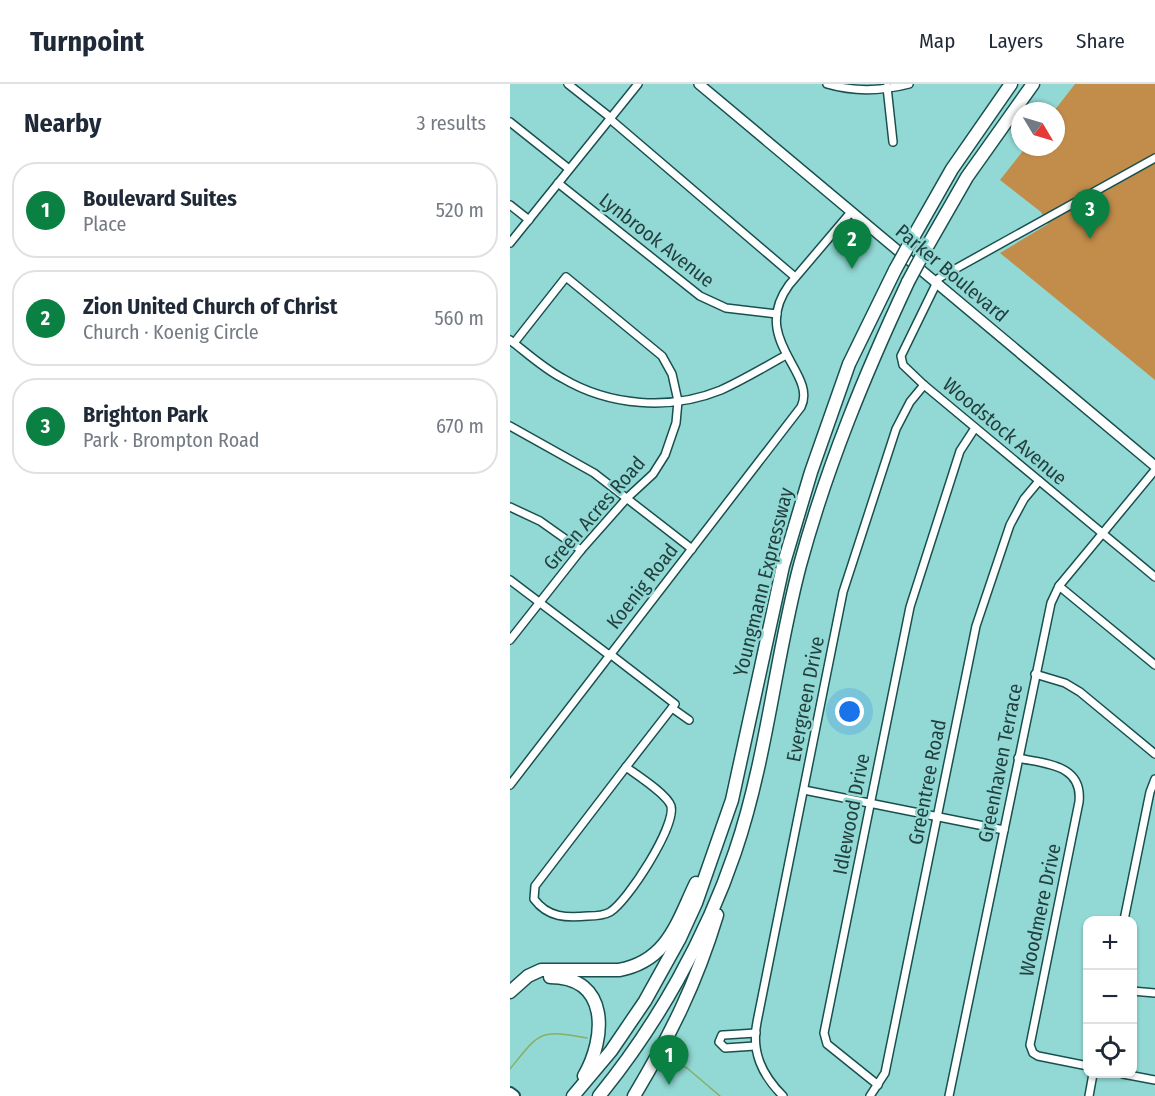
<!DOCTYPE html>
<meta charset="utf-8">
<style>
body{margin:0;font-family:"Fira Sans Condensed",sans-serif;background:#f6f6f7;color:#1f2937}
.controls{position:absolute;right:18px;bottom:18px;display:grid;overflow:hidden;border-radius:12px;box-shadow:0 2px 4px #0004}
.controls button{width:54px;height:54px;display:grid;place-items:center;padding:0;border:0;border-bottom:2px solid #e0e1e3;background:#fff;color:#1f2937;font:30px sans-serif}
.compass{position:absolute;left:501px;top:18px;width:54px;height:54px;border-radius:50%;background:#fff;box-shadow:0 2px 4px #0004;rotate:128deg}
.you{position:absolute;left:340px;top:628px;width:21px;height:21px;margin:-15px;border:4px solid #fff;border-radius:50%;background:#1a73e8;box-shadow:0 0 0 9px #1a73e833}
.badge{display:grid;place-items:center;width:39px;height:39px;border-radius:50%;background:#0b8043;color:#fff;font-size:20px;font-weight:700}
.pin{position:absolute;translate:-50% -50px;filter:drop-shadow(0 2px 3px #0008)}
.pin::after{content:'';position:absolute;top:32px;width:21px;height:18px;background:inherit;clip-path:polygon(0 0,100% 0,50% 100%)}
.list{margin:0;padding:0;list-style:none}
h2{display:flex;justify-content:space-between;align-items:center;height:78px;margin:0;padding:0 24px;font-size:26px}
h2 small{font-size:20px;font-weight:400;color:#747a83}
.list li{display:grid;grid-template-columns:39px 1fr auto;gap:18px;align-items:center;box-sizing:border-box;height:96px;margin:0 12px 12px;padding:0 12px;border:2px solid #e0e1e3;border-radius:24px}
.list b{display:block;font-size:22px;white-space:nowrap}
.list p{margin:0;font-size:20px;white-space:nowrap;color:#747a83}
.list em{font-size:20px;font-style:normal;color:#747a83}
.icon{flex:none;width:33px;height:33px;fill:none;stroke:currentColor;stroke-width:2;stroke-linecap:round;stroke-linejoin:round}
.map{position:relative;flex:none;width:645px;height:1012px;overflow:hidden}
header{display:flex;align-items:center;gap:36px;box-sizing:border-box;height:84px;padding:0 30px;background:#fff;border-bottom:2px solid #e0e1e3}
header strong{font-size:28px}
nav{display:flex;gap:33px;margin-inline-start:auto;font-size:21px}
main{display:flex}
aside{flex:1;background:#fff}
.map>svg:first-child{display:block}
.park{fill:#c28d4b}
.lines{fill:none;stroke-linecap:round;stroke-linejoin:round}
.stream{stroke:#88af64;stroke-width:1.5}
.street-casing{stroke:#19504e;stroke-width:10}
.secondary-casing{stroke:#19504e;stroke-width:12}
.primary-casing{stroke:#19504e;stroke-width:14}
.highway-casing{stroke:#19504e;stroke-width:15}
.street{stroke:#fff;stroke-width:7}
.secondary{stroke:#fff;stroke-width:9}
.primary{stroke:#fff;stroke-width:10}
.highway{stroke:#fff;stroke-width:12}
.highway-bridge-casing{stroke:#19504e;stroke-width:15;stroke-linecap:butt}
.highway-bridge{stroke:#fff;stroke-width:12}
.labels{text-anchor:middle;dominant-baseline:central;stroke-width:5;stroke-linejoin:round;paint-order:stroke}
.street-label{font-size:20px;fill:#23403f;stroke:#92d9d5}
</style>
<header>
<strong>Turnpoint</strong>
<nav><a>Map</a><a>Layers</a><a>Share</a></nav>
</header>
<main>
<aside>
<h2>Nearby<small>3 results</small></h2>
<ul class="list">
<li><span class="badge">1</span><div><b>Boulevard Suites</b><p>Place</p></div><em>520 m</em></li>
<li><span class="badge">2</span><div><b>Zion United Church of Christ</b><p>Church · Koenig Circle</p></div><em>560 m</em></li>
<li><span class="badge">3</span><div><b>Brighton Park</b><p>Park · Brompton Road</p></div><em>670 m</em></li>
</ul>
</aside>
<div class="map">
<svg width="645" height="1012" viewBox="0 0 645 1012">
<rect width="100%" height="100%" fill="#92d9d5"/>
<polygon class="park" points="565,0 645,0 645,296 490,169 538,140 531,128 490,96 516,63 546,63 546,27 544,27"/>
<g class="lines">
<g class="stream">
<polyline points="154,973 177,984 210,1012"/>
<path d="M0,985C30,948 29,945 77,954"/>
</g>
<defs>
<g id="street">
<polyline points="58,0 101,34"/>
<path d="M317,0C344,8 372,7 399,0"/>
<polyline points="377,3 383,58"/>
<polyline points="100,35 285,193"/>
<polyline points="0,38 59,85"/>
<polyline points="645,74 429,194 391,272 393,281 414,301 645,493"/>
<polyline points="48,99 190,212 216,224 267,230"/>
<polyline points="0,121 19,136"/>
<polyline points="0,159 128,0"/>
<path d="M0,256C17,269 33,284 52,294C99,322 160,327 211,306C233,296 255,283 276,271"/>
<polyline points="0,342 84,389 182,465"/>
<polyline points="0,423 30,437 71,466"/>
<polyline points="0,496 99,571"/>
<polyline points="549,502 645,581"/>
<polyline points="0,556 71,466 117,414 143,390 155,371 166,339 168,317 162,290 152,272 56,193 4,259"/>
<polyline points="100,570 165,620 116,683"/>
<polyline points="525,590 555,599 570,608 645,670"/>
<polyline points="162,624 179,636"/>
<path d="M508,674C535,680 573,680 569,718L520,961L523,969L528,972L578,982"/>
<path d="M116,683C127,691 157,710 161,722C166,742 118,817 100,828C93,832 85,832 78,832C57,834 38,834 24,815L25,802Z"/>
<path d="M0,701L291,323C308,289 239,256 279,201L341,128"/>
<polyline points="294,706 494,746"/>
<polyline points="614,836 640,708 645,695"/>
<polyline points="622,907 645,909"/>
<polyline points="245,962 215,964 209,958 212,951 214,951 246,949"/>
<polyline points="613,990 645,996"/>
<polyline points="368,1001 317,960 314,949 400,523 450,367 465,344"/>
<path d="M273,1012C252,991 241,968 247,938L333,508L386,345L400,318L414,301"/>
<polyline points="360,1012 375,989 466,542 500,441 514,415 529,397"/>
<polyline points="439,1012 541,519 549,502 645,386"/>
<polyline points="579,1012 583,990"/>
</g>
<polyline id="secondary" points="189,0 645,382"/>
<polyline id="primary" points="0,1009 4,1012"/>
<g id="highway">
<polyline points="401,157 442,85 501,0"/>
<polyline points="414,168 457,93 523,0"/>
<path d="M40,893C100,893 96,954 74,992"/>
<path d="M0,908L18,892L31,886H109C158,877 167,838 186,799"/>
<polyline points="63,1012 101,967 135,917 170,854 186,819 222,716 273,482 301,388 339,280 385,186"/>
<path d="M89,1012C147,941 196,854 225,768C257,674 265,575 290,481C317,382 355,290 398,198"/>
<path d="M124,1012C161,950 186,900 207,831"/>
</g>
</defs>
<use href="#street" class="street-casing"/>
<use href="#secondary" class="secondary-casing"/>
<use href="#primary" class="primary-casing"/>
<use href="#highway" class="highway-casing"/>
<use href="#street" class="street"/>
<use href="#secondary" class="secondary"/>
<use href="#primary" class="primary"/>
<use href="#highway" class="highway"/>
<defs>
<g id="highway-bridge">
<polyline points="385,186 401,157"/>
<polyline points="398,198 414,168"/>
</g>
</defs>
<use href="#highway-bridge" class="highway-bridge-casing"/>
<use href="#highway-bridge" class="highway-bridge"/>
</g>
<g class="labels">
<g class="street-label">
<text transform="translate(147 156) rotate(38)">Lynbrook Avenue</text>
<text transform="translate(442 189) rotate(40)">Parker Boulevard</text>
<text transform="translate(495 347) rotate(40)">Woodstock Avenue</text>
<text transform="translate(84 429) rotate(-49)">Green Acres Road</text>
<text transform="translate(253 498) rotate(-76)">Youngmann Expressway</text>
<text transform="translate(132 502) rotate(-52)">Koenig Road</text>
<text transform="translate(295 615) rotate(-79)">Evergreen Drive</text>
<text transform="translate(490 679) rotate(-79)">Greenhaven Terrace</text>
<text transform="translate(417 698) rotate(-79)">Greentree Road</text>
<text transform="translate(341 730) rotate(-79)">Idlewood Drive</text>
<text transform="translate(530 826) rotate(-78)">Woodmere Drive</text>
</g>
</g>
</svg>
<div class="controls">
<button>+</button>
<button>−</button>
<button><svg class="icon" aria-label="locate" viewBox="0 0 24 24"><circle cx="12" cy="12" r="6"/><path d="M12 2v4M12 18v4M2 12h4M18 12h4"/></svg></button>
</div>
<svg class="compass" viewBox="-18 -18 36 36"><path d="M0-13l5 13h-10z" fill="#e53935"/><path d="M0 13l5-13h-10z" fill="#747a83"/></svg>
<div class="you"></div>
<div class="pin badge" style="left:159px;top:1001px">1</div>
<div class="pin badge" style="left:342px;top:185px">2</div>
<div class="pin badge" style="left:580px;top:155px">3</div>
</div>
</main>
